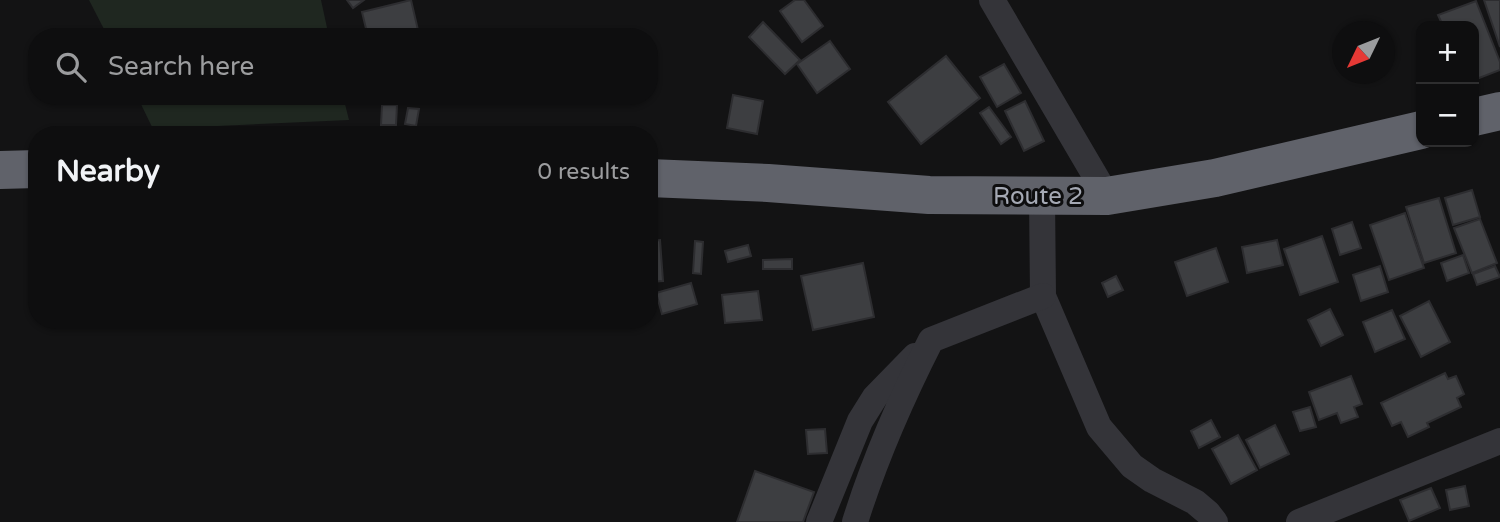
<!DOCTYPE html>
<meta charset="utf-8">
<style>
body{margin:0;font-family:"Varela Round",sans-serif;background:#171718;color:#f1f3f6}
.controls{position:absolute;right:21px;top:21px;display:grid;overflow:hidden;border-radius:14px;box-shadow:0 2px 5px #0004}
.controls button{width:63px;height:63px;display:grid;place-items:center;padding:0;border:0;border-bottom:2px solid #2e2e2f;background:#0e0e0f;color:#f1f3f6;font:35px sans-serif}
.compass{position:absolute;left:1332px;top:21px;width:63px;height:63px;border-radius:50%;background:#0e0e0f;box-shadow:0 2px 5px #0004;rotate:227deg}
.list{margin:0;padding:0;list-style:none}
h2{display:flex;justify-content:space-between;align-items:center;height:91px;margin:0;padding:0 28px;font-size:30px}
h2 small{font-size:23px;font-weight:400;color:#9b9c9e}
.icon{flex:none;width:38px;height:38px;fill:none;stroke:currentColor;stroke-width:2;stroke-linecap:round;stroke-linejoin:round}
.map{position:relative;flex:none;width:1500px;height:522px;overflow:hidden}
.search{position:absolute;background:#0e0e0f;box-shadow:0 2px 5px #0004;left:28px;top:28px;width:630px;height:77px;display:flex;align-items:center;gap:18px;box-sizing:border-box;padding:0 24px;border-radius:28px;color:#9b9c9e;font-size:26px}
.panel{position:absolute;background:#0e0e0f;box-shadow:0 2px 5px #0004;left:28px;top:126px;width:630px;height:203px;border-radius:28px}
.map>svg:first-child{display:block}
.green{fill:#1f2720}
.building{fill:#3d3e41;stroke:#2d2d30;stroke-width:2}
.lines{fill:none;stroke-linecap:round;stroke-linejoin:round}
.street{stroke:#343439;stroke-width:26}
.highway{stroke:#60626a;stroke-width:38}
.labels{text-anchor:middle;dominant-baseline:central;stroke-width:6;stroke-linejoin:round;paint-order:stroke}
.street-label{font-size:24px;fill:#a5a9b4;stroke:#0e0e0f}
</style>
<div class="map">
<svg width="1500" height="522" viewBox="0 0 1500 522">
<rect width="100%" height="100%" fill="#131314"/>
<g class="green">
<polygon points="89,0 321,0 329,37 108,37"/>
<polygon points="137,96 343,96 349,120 153,129"/>
</g>
<g class="building">
<polygon points="347,0 364,0 353,8"/>
<polygon points="411,0 418,30 393,37 368,37 362,12"/>
<polygon points="795,0 804,0 823,26 802,42 780,11"/>
<polygon points="1484,0 1500,0 1500,47"/>
<polygon points="1476,1 1500,62 1500,70 1474,80 1474,26 1443,26 1438,15"/>
<polygon points="763,22 800,60 785,74 749,37"/>
<polygon points="830,41 850,69 817,93 797,64"/>
<polygon points="946,56 980,98 921,144 888,102"/>
<polygon points="1004,64 1021,93 997,107 980,77"/>
<polygon points="733,95 763,101 757,134 727,128"/>
<rect x="392" y="96" width="17" height="8"/>
<polygon points="1025,101 1044,141 1024,151 1005,111"/>
<polygon points="382,105 397,105 396,125 381,125"/>
<polygon points="989,107 1011,137 1001,144 980,113"/>
<polygon points="408,108 419,109 416,126 405,124"/>
<polygon points="1472,190 1480,217 1453,225 1445,198"/>
<polygon points="1439,198 1456,253 1424,263 1406,207"/>
<polygon points="1405,213 1424,268 1389,280 1370,225"/>
<polygon points="1480,219 1497,263 1472,273 1454,228"/>
<polygon points="1352,222 1361,248 1340,255 1332,229"/>
<polygon points="1322,236 1338,282 1300,295 1284,249"/>
<polygon points="660,240 663,281 649,282 649,241"/>
<polygon points="1277,240 1283,265 1247,273 1242,247"/>
<polygon points="695,241 703,242 701,274 693,273"/>
<polygon points="748,245 751,256 728,262 725,251"/>
<polygon points="1216,248 1228,282 1187,296 1175,262"/>
<polygon points="1463,255 1469,273 1447,281 1441,263"/>
<polygon points="792,259 792,269 763,269 763,260"/>
<polygon points="863,263 874,317 813,330 801,276"/>
<polygon points="1380,266 1388,292 1361,301 1353,275"/>
<polygon points="1495,266 1500,277 1477,285 1473,274"/>
<polygon points="1116,276 1123,290 1108,297 1102,283"/>
<polygon points="691,283 697,304 662,314 656,293"/>
<polygon points="758,291 762,320 725,323 722,295"/>
<polygon points="1429,301 1450,342 1421,357 1400,316"/>
<polygon points="1330,309 1343,335 1321,346 1308,320"/>
<polygon points="1392,310 1405,339 1375,352 1363,322"/>
<polygon points="1445,373 1448,379 1456,376 1464,394 1457,398 1461,407 1427,423 1429,427 1408,437 1401,422 1392,426 1381,403"/>
<polygon points="1351,376 1362,404 1354,407 1358,417 1341,423 1337,413 1319,420 1309,392"/>
<polygon points="1310,407 1316,427 1300,431 1293,412"/>
<polygon points="1211,420 1220,437 1199,448 1191,431"/>
<polygon points="1275,425 1289,454 1260,468 1246,440"/>
<polygon points="825,429 827,453 808,454 806,430"/>
<polygon points="1238,435 1257,470 1231,484 1212,449"/>
<polygon points="755,471 814,492 803,522 737,522"/>
<polygon points="1465,486 1469,506 1450,510 1446,490"/>
<polygon points="1431,488 1440,508 1409,521 1400,500"/>
</g>
<g class="lines">
<g class="street">
<polyline points="992,0 1107,196"/>
<polyline points="1042,197 1043,296 1099,427 1132,466 1152,480 1195,502 1208,513 1215,522"/>
<polyline points="819,522 860,421 875,397 915,356"/>
<path d="M855,522C875,458 901,399 931,340L1043,296"/>
<polyline points="1299,522 1500,441"/>
</g>
<g class="highway">
<polyline points="1474,117 1500,111"/>
<polyline points="0,170 37,169"/>
<polyline points="649,178 768,183 929,195 1107,196 1215,178 1421,130"/>
</g>
</g>
<g class="labels">
<g class="street-label">
<text x="1038" y="196">Route 2</text>
</g>
</g>
</svg>
<div class="controls">
<button>+</button>
<button>−</button>
</div>
<svg class="compass" viewBox="-18 -18 36 36"><path d="M0-13l5 13h-10z" fill="#e53935"/><path d="M0 13l5-13h-10z" fill="#9b9c9e"/></svg>
<div class="search"><svg class="icon" aria-label="search" viewBox="0 0 24 24"><circle cx="10" cy="10" r="6"/><path d="M15 15l6 6"/></svg>Search here</div>
<section class="panel">
<h2>Nearby<small>0 results</small></h2>
<ul class="list">
</ul>
</section>
</div>
